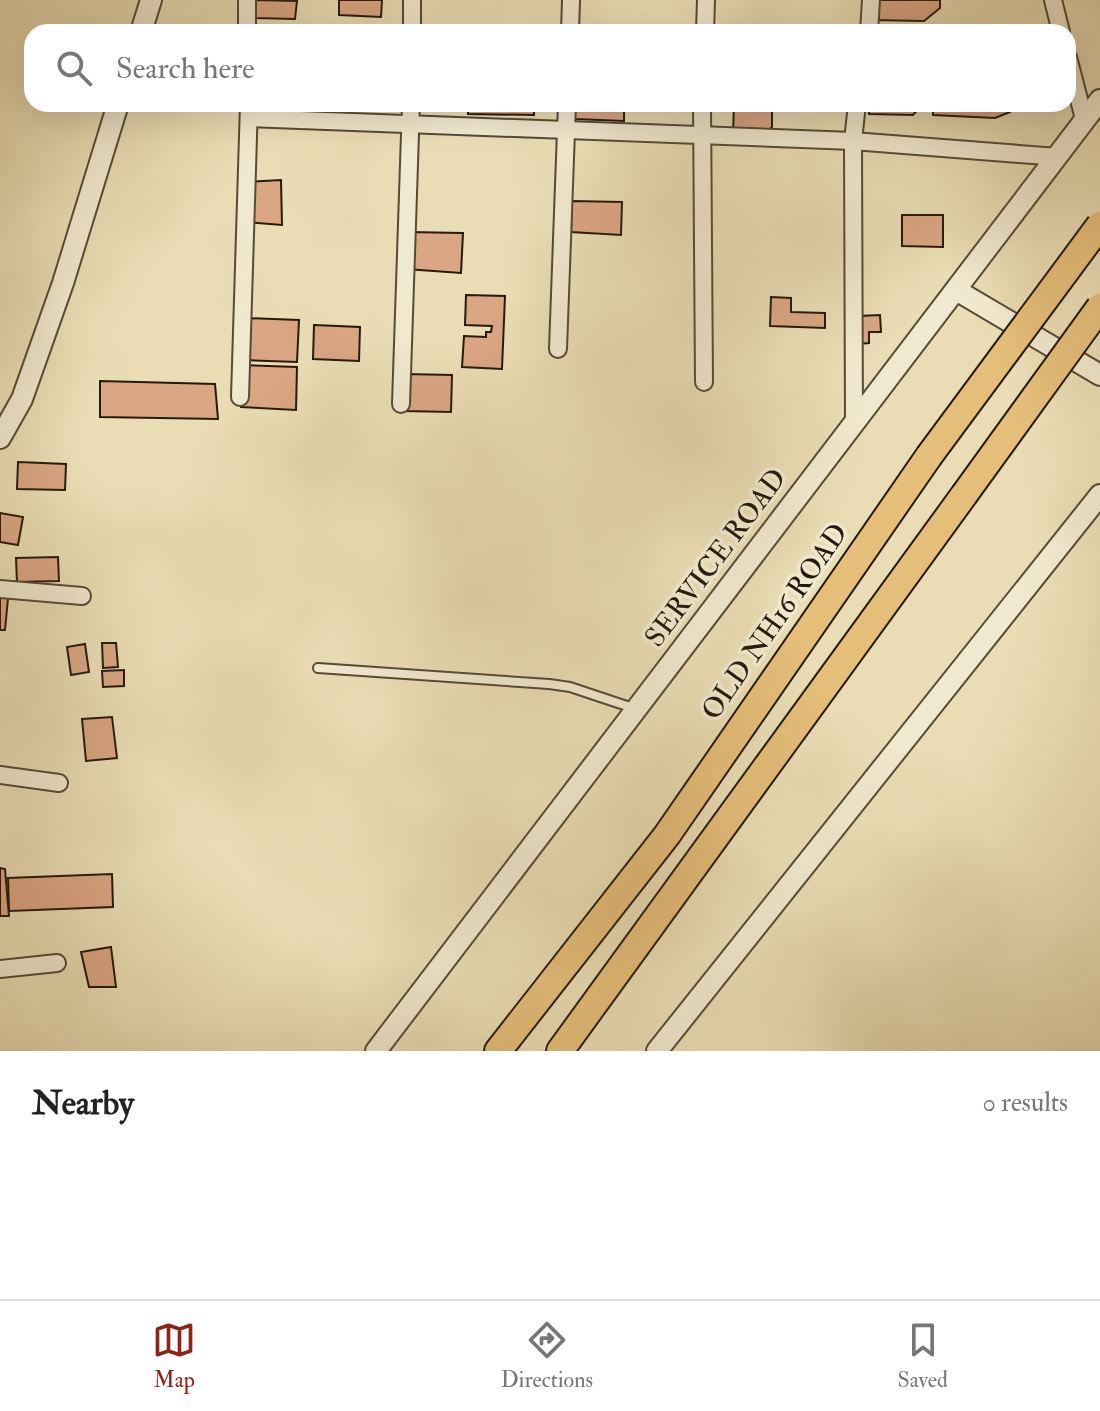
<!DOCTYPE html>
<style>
body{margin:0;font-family:"IM FELL Double Pica",serif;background:#f2f2f2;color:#222}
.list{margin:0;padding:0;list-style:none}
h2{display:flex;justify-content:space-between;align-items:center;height:104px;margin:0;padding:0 32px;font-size:34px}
h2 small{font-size:26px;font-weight:400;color:#767676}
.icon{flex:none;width:44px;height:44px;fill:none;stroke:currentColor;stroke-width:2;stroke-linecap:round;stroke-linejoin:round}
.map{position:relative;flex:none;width:1100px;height:1051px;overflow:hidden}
.search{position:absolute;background:#fff;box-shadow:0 8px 32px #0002;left:24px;right:24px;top:24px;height:88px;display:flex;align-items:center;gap:20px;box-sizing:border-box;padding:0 28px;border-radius:24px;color:#767676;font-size:30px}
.sheet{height:248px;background:#fff}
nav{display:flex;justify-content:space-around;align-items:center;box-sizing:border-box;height:112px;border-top:2px solid #e0e0e0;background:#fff;font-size:22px;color:#767676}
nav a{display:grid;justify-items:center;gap:4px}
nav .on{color:#8f2418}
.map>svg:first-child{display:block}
.building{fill:#daa684;stroke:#251a0c;stroke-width:2}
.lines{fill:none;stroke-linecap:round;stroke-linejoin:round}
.service-casing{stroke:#564b36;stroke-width:12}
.minor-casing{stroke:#564b36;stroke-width:20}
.tertiary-casing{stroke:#564b36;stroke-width:24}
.primary-casing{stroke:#251a0c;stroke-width:30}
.service{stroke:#f1e9cf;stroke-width:8}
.minor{stroke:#f1e9cf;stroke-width:16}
.tertiary{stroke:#f1e9cf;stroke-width:20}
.primary{stroke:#e5be7a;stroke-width:26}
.primary-bridge-casing{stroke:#251a0c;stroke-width:30;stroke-linecap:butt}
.primary-bridge{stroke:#e5be7a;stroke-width:26}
.labels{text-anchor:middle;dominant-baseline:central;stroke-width:7;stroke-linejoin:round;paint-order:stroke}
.street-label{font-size:28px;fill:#251a0c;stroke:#f1e9cf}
</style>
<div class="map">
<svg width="1100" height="1051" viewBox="0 0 1100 1051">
<rect width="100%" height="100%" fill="#eaddb5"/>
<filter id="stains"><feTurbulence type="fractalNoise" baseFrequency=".0025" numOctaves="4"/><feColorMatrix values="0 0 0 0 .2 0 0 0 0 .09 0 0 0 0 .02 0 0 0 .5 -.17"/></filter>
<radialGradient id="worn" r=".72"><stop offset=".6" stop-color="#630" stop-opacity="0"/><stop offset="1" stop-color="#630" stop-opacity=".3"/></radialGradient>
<g class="building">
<polygon points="256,0 297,1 295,19 254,18"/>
<polygon points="339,0 382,0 381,17 339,15"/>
<polygon points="873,0 940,0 940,8 924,21 871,20"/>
<polygon points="468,104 534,104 534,115 468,114"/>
<polygon points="575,104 624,104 624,121 575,119"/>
<polygon points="734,104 772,104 772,127 765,133 733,133"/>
<polygon points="869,104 923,104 913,115 869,114"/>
<polygon points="933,104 1010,104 1010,112 995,118 933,115"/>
<polygon points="281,180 282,225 246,222 247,182"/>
<polygon points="572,201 622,202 621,235 571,232"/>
<polygon points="902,215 943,215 943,247 902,246"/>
<polygon points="408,232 463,233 461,273 406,269"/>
<polygon points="466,295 505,296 502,369 462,367 464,336 486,337 486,332 491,332 492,326 465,325"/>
<polygon points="771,297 791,298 791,312 825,313 825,328 770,326"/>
<polygon points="880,315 881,332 869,332 869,343 859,344 858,316"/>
<polygon points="245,318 299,320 297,362 244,360"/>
<polygon points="314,325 360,327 359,361 313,359"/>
<polygon points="242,365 297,367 296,410 241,407"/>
<polygon points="404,374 452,375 451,412 404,411"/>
<polygon points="100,381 215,384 218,419 100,417"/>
<polygon points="18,462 66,464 65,490 17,489"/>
<polygon points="0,513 23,517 18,545 0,542"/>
<polygon points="58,557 59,581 17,582 16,558"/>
<polygon points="0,597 8,598 5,630 0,630"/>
<polygon points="102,643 116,643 118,667 103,668"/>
<polygon points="85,644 89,672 71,675 67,647"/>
<polygon points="124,670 124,686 103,687 102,671"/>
<polygon points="112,717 117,758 86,761 82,719"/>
<polygon points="0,868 5,869 9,916 0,916"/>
<polygon points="112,874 113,907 9,911 8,878"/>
<polygon points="111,947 116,987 89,987 81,952"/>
</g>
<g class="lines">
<defs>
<polyline id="service" points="318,668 549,684 570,687 636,709"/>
<g id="minor">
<polyline points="247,0 247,32"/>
<polyline points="1053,0 1061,32"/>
<polyline points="412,32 412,0"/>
<polyline points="570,32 571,0"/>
<polyline points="705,32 706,0"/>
<polyline points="869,32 871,0"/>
<polyline points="1068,57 1084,119"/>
<polyline points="702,104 704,382"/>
<polyline points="250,118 853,141 1058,157"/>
<polyline points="558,349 567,104"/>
<polyline points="240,397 249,104"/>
<polyline points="401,404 411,104"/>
<polyline points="854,424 853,141 857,104"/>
<polyline points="0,589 82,596"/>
<polyline points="0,775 59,783"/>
<polyline points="0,969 57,963"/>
</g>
<g id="tertiary">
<polyline points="141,32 151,0"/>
<polyline points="956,290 1100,375"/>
<polyline points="0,438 22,399 63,283 118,104"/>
<polyline points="376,1051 1100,100"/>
<polyline points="657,1051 1100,495"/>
</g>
<g id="primary">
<polyline points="498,1051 667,835 929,456"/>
<polyline points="560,1051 964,495"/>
</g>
</defs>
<use href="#service" class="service-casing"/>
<use href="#minor" class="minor-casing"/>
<use href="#tertiary" class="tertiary-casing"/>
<use href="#primary" class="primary-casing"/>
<use href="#service" class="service"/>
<use href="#minor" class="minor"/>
<use href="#tertiary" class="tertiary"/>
<use href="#primary" class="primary"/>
<defs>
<g id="primary-bridge">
<polyline points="929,456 1100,225"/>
<polyline points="964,495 1100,307"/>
</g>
</defs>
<use href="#primary-bridge" class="primary-bridge-casing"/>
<use href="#primary-bridge" class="primary-bridge"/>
</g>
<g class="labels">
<g class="street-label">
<text transform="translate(716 558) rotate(-53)">SERVICE ROAD</text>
<text transform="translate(775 622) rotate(-55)">OLD NH16 ROAD</text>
</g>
</g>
<rect width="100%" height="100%" filter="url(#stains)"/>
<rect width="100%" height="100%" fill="url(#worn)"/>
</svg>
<div class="search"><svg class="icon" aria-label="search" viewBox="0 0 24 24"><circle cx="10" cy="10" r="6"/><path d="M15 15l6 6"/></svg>Search here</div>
</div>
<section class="sheet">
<h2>Nearby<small>0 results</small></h2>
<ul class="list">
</ul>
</section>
<nav>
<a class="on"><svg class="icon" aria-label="map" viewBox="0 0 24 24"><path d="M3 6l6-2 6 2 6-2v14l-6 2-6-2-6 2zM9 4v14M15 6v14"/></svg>Map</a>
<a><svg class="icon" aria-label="directions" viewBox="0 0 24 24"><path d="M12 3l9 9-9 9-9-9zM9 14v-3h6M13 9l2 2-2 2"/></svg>Directions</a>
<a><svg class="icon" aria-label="saved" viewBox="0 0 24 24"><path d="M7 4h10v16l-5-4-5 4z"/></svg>Saved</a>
</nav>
